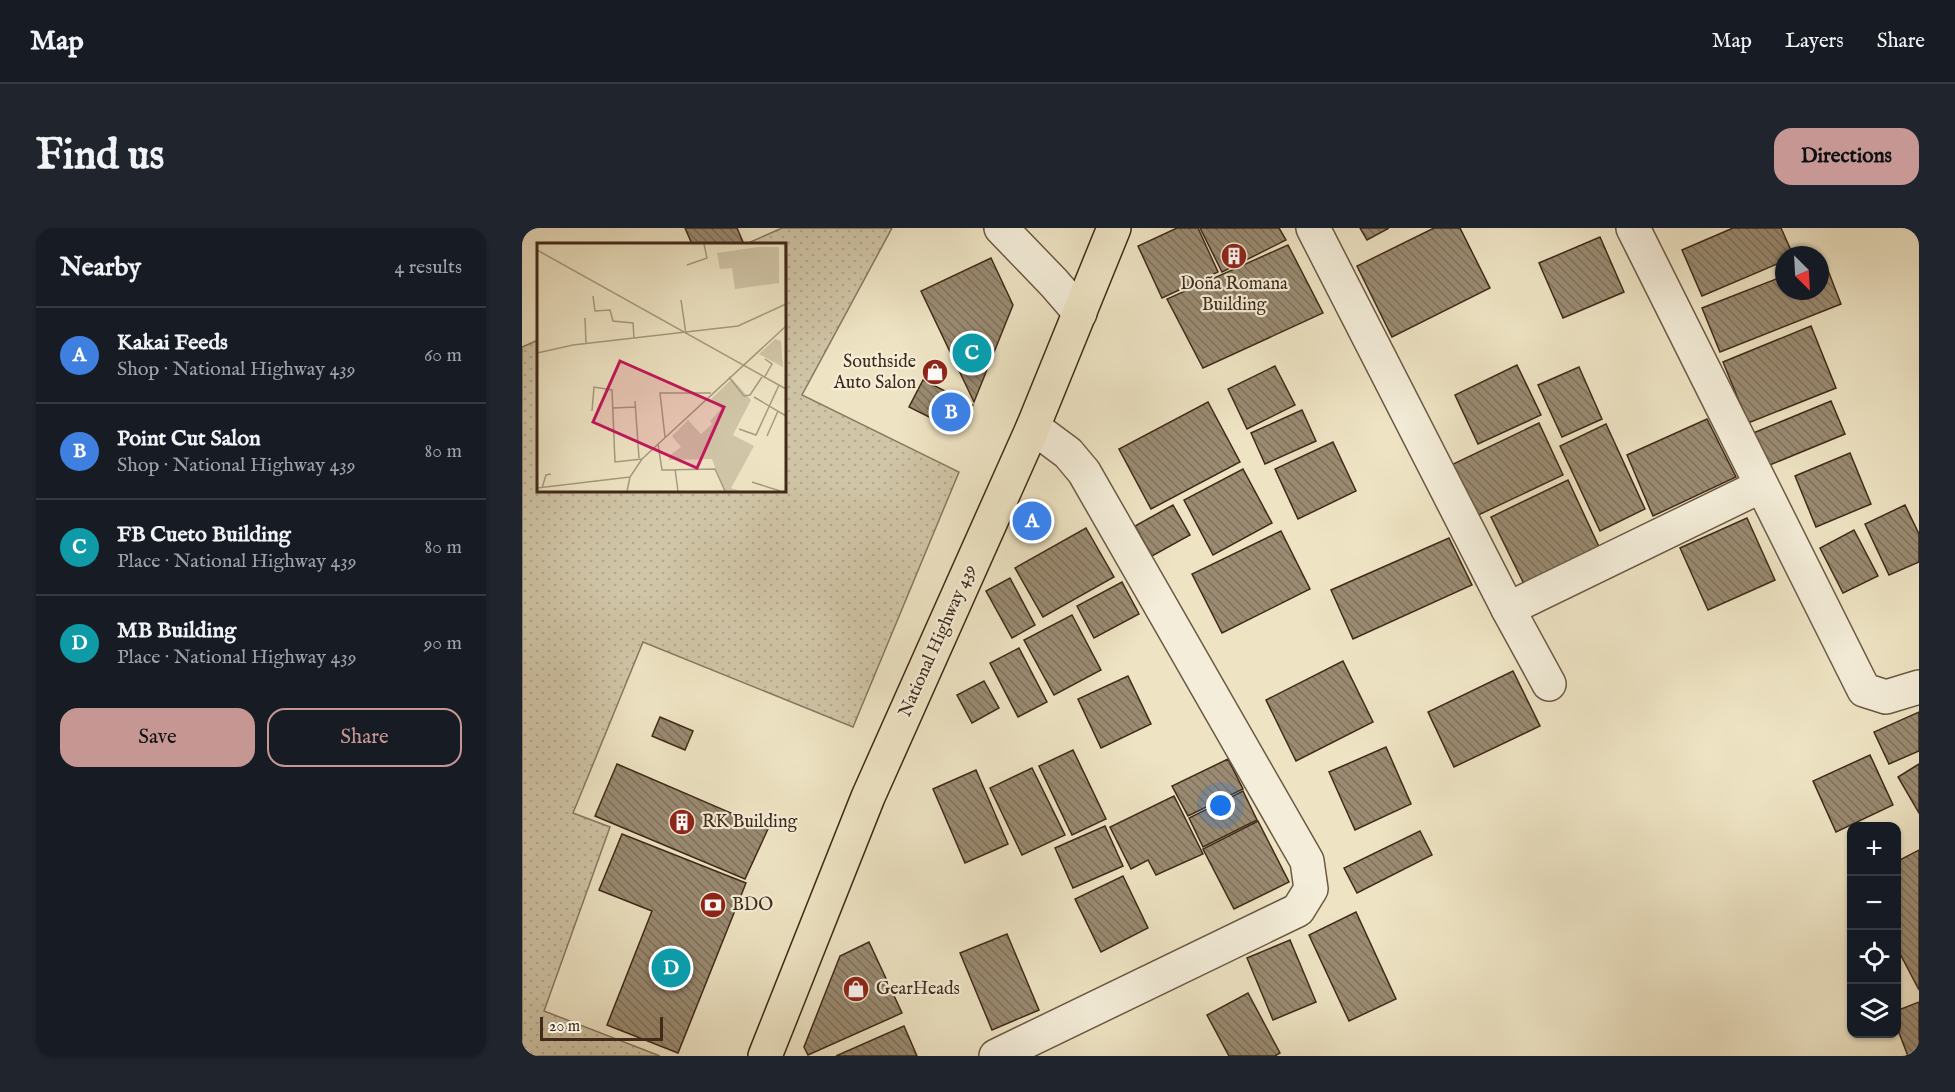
<!DOCTYPE html>
<meta charset="utf-8">
<style>
body{margin:0;font-family:"IM FELL English",serif;background:#20242c;color:#f1f3f6}
.controls{position:absolute;right:18px;bottom:18px;display:grid;overflow:hidden;border-radius:12px;box-shadow:0 2px 4px #0004}
.controls button{width:54px;height:54px;display:grid;place-items:center;padding:0;border:0;border-bottom:2px solid #363941;background:#171b24;color:#f1f3f6;font:30px sans-serif}
.compass{position:absolute;left:1253px;top:18px;width:54px;height:54px;border-radius:50%;background:#171b24;box-shadow:0 2px 4px #0004;rotate:156deg}
.scale{position:absolute;left:18px;bottom:15px;width:123px;box-sizing:border-box;padding-left:6px;border:3px solid #402b19;border-top:0;font-size:16px;line-height:21px;white-space:nowrap;color:#402b19;-webkit-text-stroke:4px #f4edd9;paint-order:stroke}
.you{position:absolute;left:699px;top:578px;width:21px;height:21px;margin:-15px;border:4px solid #fff;border-radius:50%;background:#1a73e8;box-shadow:0 0 0 9px #1a73e833}
.badge{display:grid;place-items:center;width:39px;height:39px;border-radius:50%;background:#c59692;color:#fff;font-size:20px;font-weight:700}
.pin{position:absolute;translate:-50% -50%;border:3px solid #fff;box-shadow:0 2px 6px #0006}
.list{margin:0;padding:0;list-style:none}
h2{display:flex;justify-content:space-between;align-items:center;height:78px;margin:0;padding:0 24px;font-size:26px}
h2 small{font-size:20px;font-weight:400;color:#9ea1a6}
.list li{display:grid;grid-template-columns:39px 1fr auto;gap:18px;align-items:center;box-sizing:border-box;height:96px;padding:0 24px;border-top:2px solid #363941}
.list b{display:block;font-size:22px;white-space:nowrap}
.list p{margin:0;font-size:20px;white-space:nowrap;color:#9ea1a6}
.list em{font-size:20px;font-style:normal;color:#9ea1a6}
.actions{display:flex;gap:12px;padding:18px 24px}
.actions a{flex:1;padding:14px 0;border:2px solid #c59692;border-radius:18px;text-align:center;font-size:21px;color:#c59692}
.actions .main{background:#c59692;color:#111}
.icon{flex:none;width:33px;height:33px;fill:none;stroke:currentColor;stroke-width:2;stroke-linecap:round;stroke-linejoin:round}
.map{position:relative;flex:none;width:1397px;height:828px;overflow:hidden;border-radius:18px}
header{display:flex;align-items:center;gap:36px;box-sizing:border-box;height:84px;padding:0 30px;background:#171b24;border-bottom:2px solid #363941}
header strong{font-size:28px}
nav{display:flex;gap:33px;margin-inline-start:auto;font-size:21px}
.intro{display:flex;align-items:center;justify-content:space-between;box-sizing:border-box;height:144px;padding:0 36px}
h1{margin:0;font-size:42px}
.button{padding:15px 27px;border-radius:18px;background:#c59692;color:#111;font-size:21px;font-weight:700}
main{display:flex;gap:36px;padding:0 36px}
aside{flex:1;background:#171b24;border-radius:18px;box-shadow:0 2px 4px #0004}
.map>svg:first-child{display:block}
.grass{fill:url(#grass-dots);stroke:#887860;stroke-width:1.5}
.building{fill:url(#building-back-hatch);stroke:#402b19;stroke-width:1.5}
.lines{fill:none;stroke-linecap:round;stroke-linejoin:round}
.minor-casing{stroke:#6c5944;stroke-width:36}
.primary-casing{stroke:#402b19;stroke-width:36}
.minor{stroke:#f4edd9;stroke-width:33}
.primary{stroke:#eee4c4;stroke-width:33}
.labels{text-anchor:middle;dominant-baseline:central;stroke-width:4.5;stroke-linejoin:round;paint-order:stroke}
.poi-label{font-size:18px;fill:#402b19;stroke:#f4edd9;text-anchor:start}
.street-label{font-size:18px;fill:#402b19;stroke:#f4edd9}
.inset-road{fill:none;stroke:#a89a80;stroke-width:1.5}
.view{fill:#c2185b;fill-opacity:0.15;stroke:#c2185b;stroke-width:3}
.inset-edge{fill:none;stroke:#402b19;stroke-width:3}
</style>
<header>
<strong>Map</strong>
<nav><a>Map</a><a>Layers</a><a>Share</a></nav>
</header>
<div class="intro"><h1>Find us</h1><a class="button">Directions</a></div>
<main>
<aside>
<h2>Nearby<small>4 results</small></h2>
<ul class="list">
<li><span class="badge" style="background:#3f7fe0">A</span><div><b>Kakai Feeds</b><p>Shop · National Highway 439</p></div><em>60 m</em></li>
<li><span class="badge" style="background:#3f7fe0">B</span><div><b>Point Cut Salon</b><p>Shop · National Highway 439</p></div><em>80 m</em></li>
<li><span class="badge" style="background:#0f9aa8">C</span><div><b>FB Cueto Building</b><p>Place · National Highway 439</p></div><em>80 m</em></li>
<li><span class="badge" style="background:#0f9aa8">D</span><div><b>MB Building</b><p>Place · National Highway 439</p></div><em>90 m</em></li>
</ul>
<div class="actions"><a class="main">Save</a><a>Share</a></div>
</aside>
<div class="map">
<svg width="1397" height="828" viewBox="0 0 1397 828">
<defs>
<pattern id="grass-dots" width="8" height="8" patternUnits="userSpaceOnUse" patternTransform="scale(1.5)"><rect width="8" height="8" fill="#d0c5a7"/><path d="M2 2h.1M6 6h.1" fill="none" stroke="#b4a98f" stroke-width="1.8" stroke-linecap="round"/></pattern>
<pattern id="building-back-hatch" width="6" height="6" patternUnits="userSpaceOnUse" patternTransform="scale(1.5)"><rect width="6" height="6" fill="#9a8b72"/><path d="M-1 5l2 2M0 0l6 6M5-1l2 2" fill="none" stroke="#7f725d"/></pattern>
</defs>
<rect width="100%" height="100%" fill="#eee4c4"/>
<filter id="stains"><feTurbulence type="fractalNoise" baseFrequency=".00333" numOctaves="4"/><feColorMatrix values="0 0 0 0 .2 0 0 0 0 .09 0 0 0 0 .02 0 0 0 .5 -.17"/></filter>
<radialGradient id="worn" r=".72"><stop offset=".6" stop-color="#630" stop-opacity="0"/><stop offset="1" stop-color="#630" stop-opacity=".3"/></radialGradient>
<polygon class="grass" points="260,0 370,0 280,167 437,244 331,499 121,414 51,585 88,599 22,783 138,828 0,828 0,119 16,112 16,262 262,262 262,16 224,16"/>
<g class="building">
<polygon points="163,0 215,0 221,14 217,16 170,16"/>
<polygon points="655,0 676,0 696,44 640,70 616,18"/>
<polygon points="678,0 757,0 764,12 700,44"/>
<polygon points="838,0 867,0 845,12"/>
<polygon points="912,0 938,0 968,60 870,109 835,38"/>
<polygon points="1211,0 1259,0 1271,27 1262,27 1262,33 1180,68 1160,22"/>
<polygon points="1078,9 1102,64 1041,90 1017,35"/>
<polygon points="766,17 801,85 681,140 645,71"/>
<polygon points="469,30 491,77 452,174 399,63"/>
<polygon points="1302,32 1319,76 1198,124 1180,80 1262,48 1262,63 1298,63 1298,33"/>
<polygon points="1289,98 1314,160 1226,195 1201,134"/>
<polygon points="995,137 1019,187 956,216 933,167"/>
<polygon points="753,138 773,177 725,201 706,161"/>
<polygon points="1057,139 1080,191 1040,209 1016,157"/>
<polygon points="401,152 451,177 437,204 387,179"/>
<polygon points="1309,173 1323,206 1243,239 1229,206"/>
<polygon points="686,174 718,234 629,281 597,221"/>
<polygon points="780,182 794,213 743,236 729,205"/>
<polygon points="1185,191 1214,249 1131,288 1105,227"/>
<polygon points="1017,195 1041,247 950,290 925,239"/>
<polygon points="1084,196 1123,281 1078,303 1038,218"/>
<polygon points="811,214 834,263 776,291 753,241"/>
<polygon points="1328,225 1349,276 1294,299 1273,248"/>
<polygon points="721,241 750,295 691,327 662,272"/>
<polygon points="1046,252 1078,321 1003,358 969,289"/>
<polygon points="651,277 668,307 630,328 613,298"/>
<polygon points="1383,277 1397,306 1397,334 1367,347 1343,296"/>
<polygon points="1225,290 1253,352 1186,382 1158,320"/>
<polygon points="564,300 592,349 521,389 493,340"/>
<polygon points="1332,302 1356,348 1321,365 1298,320"/>
<polygon points="759,303 788,361 700,405 670,346"/>
<polygon points="927,310 950,357 831,411 809,362"/>
<polygon points="488,350 513,397 490,410 464,363"/>
<polygon points="600,354 617,386 572,410 555,378"/>
<polygon points="550,387 579,442 532,467 502,412"/>
<polygon points="497,420 525,474 496,489 468,435"/>
<polygon points="821,433 851,494 774,533 744,472"/>
<polygon points="991,443 1018,498 932,539 906,484"/>
<polygon points="606,448 629,496 579,520 556,471"/>
<polygon points="462,453 477,480 450,495 435,467"/>
<polygon points="1397,484 1397,523 1367,536 1352,504"/>
<polygon points="138,489 171,503 163,522 130,508"/>
<polygon points="864,519 889,576 833,602 807,544"/>
<polygon points="551,522 584,591 550,607 517,538"/>
<polygon points="1348,527 1371,577 1314,604 1291,553"/>
<polygon points="706,531 721,561 666,588 650,558"/>
<polygon points="95,536 246,601 223,651 73,588"/>
<polygon points="1397,536 1397,585 1376,549"/>
<polygon points="510,540 543,607 500,627 468,560"/>
<polygon points="454,542 486,616 443,635 411,561"/>
<polygon points="721,563 735,592 681,619 667,590"/>
<polygon points="652,568 681,626 634,647 626,632 609,641 588,599"/>
<polygon points="736,593 767,654 712,681 681,621"/>
<polygon points="583,598 601,638 551,660 533,620"/>
<polygon points="898,603 910,627 835,665 822,640"/>
<polygon points="100,606 224,655 156,825 85,797 130,683 77,662"/>
<polygon points="1397,622 1397,762 1374,718 1374,634"/>
<polygon points="601,648 626,700 579,724 553,671"/>
<polygon points="834,684 874,771 827,793 787,707"/>
<polygon points="485,706 517,782 470,802 438,725"/>
<polygon points="768,712 794,774 751,792 725,730"/>
<polygon points="347,714 380,785 286,827 282,819 318,728"/>
<polygon points="726,765 758,825 753,828 707,828 685,787"/>
<polygon points="1397,774 1397,828 1386,828 1374,797 1374,783"/>
<polygon points="382,798 395,828 314,828"/>
</g>
<g class="lines">
<defs>
<g id="minor">
<polyline points="479,0 532,55 558,85"/>
<polyline points="791,0 986,381 1027,456"/>
<polyline points="1111,0 1342,462 1364,469 1397,459"/>
<polyline points="986,381 1239,258"/>
<polyline points="474,828 776,682 789,661 785,633 562,244 546,225 511,199"/>
</g>
<polyline id="primary" points="243,828 346,569 511,199 592,0"/>
</defs>
<use href="#minor" class="minor-casing"/>
<use href="#primary" class="primary-casing"/>
<use href="#minor" class="minor"/>
<use href="#primary" class="primary"/>
</g>
<defs>
<symbol id="building-disc" viewBox="-11 -11 22 22"><circle r="9.5" fill="#8f2418" stroke="#f4edd9"/><path d="M-4-6H4V6H1V3H-1V6H-4ZM-2.5-4.3h1.7v1.8h-1.7ZM.8-4.3h1.7v1.8H.8ZM-2.5-1h1.7V.8h-1.7ZM.8-1h1.7V.8H.8Z" fill="#fff"/></symbol>
<symbol id="shop-disc" viewBox="-11 -11 22 22"><circle r="9.5" fill="#8f2418" stroke="#f4edd9"/><path d="M-5-2.5h2.3a2.7 3.5 0 0 1 5.4 0H5L5.5 6h-11ZM-1.5-2.5h3a1.5 2.3 0 0 0-3 0Z" fill="#fff"/></symbol>
<symbol id="bank-disc" viewBox="-11 -11 22 22"><circle r="9.5" fill="#8f2418" stroke="#f4edd9"/><path d="M-6-4H6V4H-6ZM0-2.3a2.3 2.3 0 1 0 0 4.6a2.3 2.3 0 1 0 0-4.6Z" fill="#fff"/></symbol>
</defs>
<g fill-rule="evenodd">
<use href="#building-disc" x="697" y="13" width="30" height="30"/>
<use href="#shop-disc" x="398" y="129" width="30" height="30"/>
<use href="#building-disc" x="145" y="579" width="30" height="30"/>
<use href="#bank-disc" x="176" y="662" width="30" height="30"/>
<use href="#shop-disc" x="319" y="746" width="30" height="30"/>
</g>
<g class="labels">
<g class="poi-label">
<text x="712" y="56" text-anchor="middle">Doña Romana<tspan x="712" dy="21">Building</tspan></text>
<text x="394" y="134" text-anchor="end">Southside<tspan x="394" dy="21">Auto Salon</tspan></text>
<text x="180" y="594">RK Building</text>
<text x="210" y="677">BDO</text>
<text x="354" y="761">GearHeads</text>
</g>
<g class="street-label">
<text transform="translate(416 413) rotate(-66)">National Highway 439</text>
</g>
</g>
<g transform="translate(15 15)">
<rect width="249" height="249" fill="#eee4c4"/>
<path d="M221,4H242V40L198,46L195,25L183,26L180,10ZM195,136L214,157L196,192L217,203L194,245L203,248H187L175,216L132,217V213L144,204L135,193L151,177L164,191L175,181L173,178L184,166L174,156Z" fill="#d0c5a7"/>
<path d="M238,96L244,98L246,124L222,111Z" fill="#d0c5a7"/>
<path class="inset-road" d="M248,1L249,97M0,7L249,146M150,22L170,15L167,1M56,53L58,68L73,67L76,78L96,80L97,95M144,57L149,91M48,75L49,100M0,110L36,102L201,83L249,61M192,134L207,153L213,152L225,134M227,135L235,121L228,116M217,154L249,173M98,158L102,215M76,165L99,164M55,168L57,144L75,147L78,219L105,216M202,186L219,192L242,142M230,193L241,168M128,194L123,150H174M121,201L125,227L178,226L188,248M138,226L141,248M215,239L243,248M0,245L93,234M5,245L9,232L14,231M90,248L93,234L105,216L248,84"/>
<path class="view" d="M83,118L187,164L160,225L56,179Z"/>
<rect width="249" height="249" class="inset-edge"/>
</g>
<rect width="100%" height="100%" filter="url(#stains)"/>
<rect width="100%" height="100%" fill="url(#worn)"/>
</svg>
<div class="controls">
<button>+</button>
<button>−</button>
<button><svg class="icon" aria-label="locate" viewBox="0 0 24 24"><circle cx="12" cy="12" r="6"/><path d="M12 2v4M12 18v4M2 12h4M18 12h4"/></svg></button>
<button><svg class="icon" aria-label="layers" viewBox="0 0 24 24"><path d="M12 4l9 5-9 5-9-5zM3 14l9 5 9-5"/></svg></button>
</div>
<svg class="compass" viewBox="-18 -18 36 36"><path d="M0-13l5 13h-10z" fill="#e53935"/><path d="M0 13l5-13h-10z" fill="#9ea1a6"/></svg>
<div class="scale">20 m</div>
<div class="you"></div>
<div class="pin badge" style="left:510px;top:293px;background:#3f7fe0">A</div>
<div class="pin badge" style="left:429px;top:184px;background:#3f7fe0">B</div>
<div class="pin badge" style="left:450px;top:125px;background:#0f9aa8">C</div>
<div class="pin badge" style="left:149px;top:740px;background:#0f9aa8">D</div>
</div>
</main>
